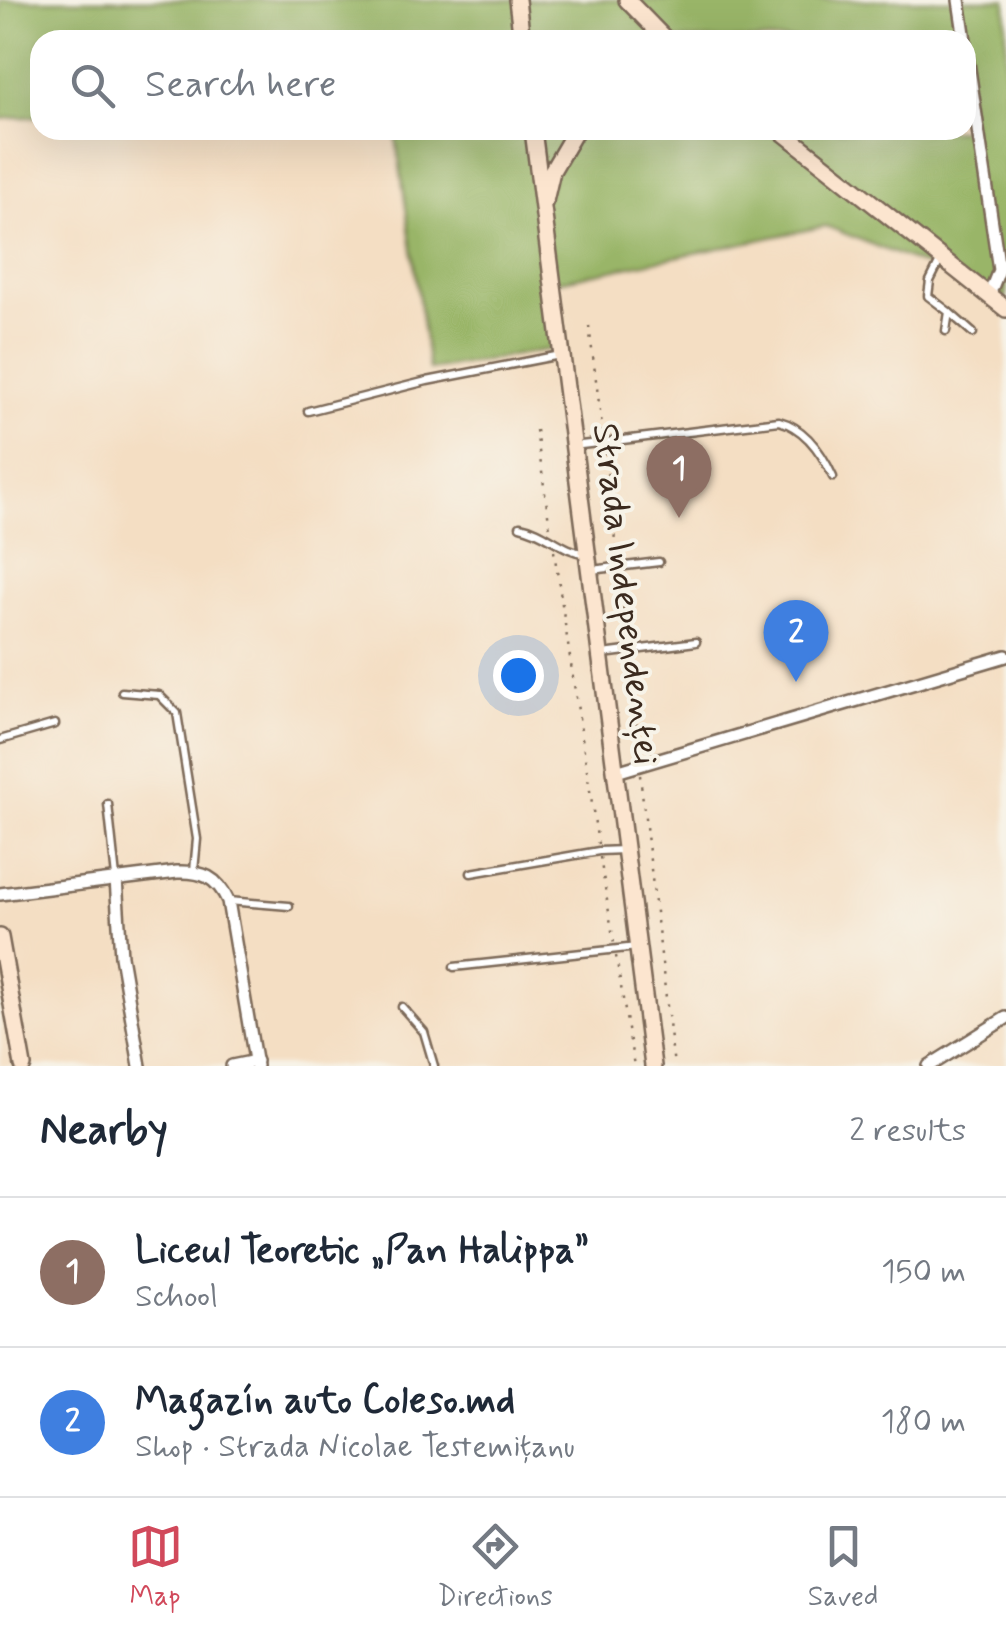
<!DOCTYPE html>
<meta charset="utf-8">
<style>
body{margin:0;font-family:Mynerve,sans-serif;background:#f2f2f3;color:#1f2937}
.you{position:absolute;left:518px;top:675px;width:35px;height:35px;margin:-25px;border:8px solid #fff;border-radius:50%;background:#1a73e8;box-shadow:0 0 0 15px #1a73e833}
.badge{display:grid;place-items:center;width:65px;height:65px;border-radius:50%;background:#d1495b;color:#fff;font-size:32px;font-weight:700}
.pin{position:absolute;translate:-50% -82px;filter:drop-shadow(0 2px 5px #0008)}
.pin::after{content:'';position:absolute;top:52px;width:35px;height:30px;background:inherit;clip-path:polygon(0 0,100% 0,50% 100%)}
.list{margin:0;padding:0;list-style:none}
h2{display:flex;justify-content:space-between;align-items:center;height:130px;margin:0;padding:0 40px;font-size:42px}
h2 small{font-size:32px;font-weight:400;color:#747a83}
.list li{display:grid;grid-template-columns:65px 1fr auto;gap:30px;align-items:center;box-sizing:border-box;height:150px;padding:0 40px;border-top:2px solid #e0e1e3}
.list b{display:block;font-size:38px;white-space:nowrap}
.list p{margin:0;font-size:32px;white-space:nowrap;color:#747a83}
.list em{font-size:32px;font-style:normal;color:#747a83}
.icon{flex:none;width:55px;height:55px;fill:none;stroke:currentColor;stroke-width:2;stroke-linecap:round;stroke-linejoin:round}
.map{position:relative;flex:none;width:1006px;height:1066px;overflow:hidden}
.search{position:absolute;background:#fff;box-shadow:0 10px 40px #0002;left:30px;right:30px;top:30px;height:110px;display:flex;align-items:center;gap:25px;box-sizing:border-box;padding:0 35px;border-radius:30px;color:#747a83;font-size:38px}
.sheet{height:430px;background:#fff}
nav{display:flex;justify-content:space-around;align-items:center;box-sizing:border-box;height:140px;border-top:2px solid #e0e1e3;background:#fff;font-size:28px;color:#747a83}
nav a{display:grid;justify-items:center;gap:5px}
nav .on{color:#d1495b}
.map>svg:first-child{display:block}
.forest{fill:#99b567;stroke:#6a7042;stroke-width:2.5}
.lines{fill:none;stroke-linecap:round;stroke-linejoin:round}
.lane-casing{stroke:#7c6958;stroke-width:11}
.street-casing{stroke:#7c6958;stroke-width:16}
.secondary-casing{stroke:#7c6958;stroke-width:20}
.path{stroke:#7c6958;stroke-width:2.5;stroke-dasharray:2.5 8;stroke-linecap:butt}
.lane{stroke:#fff;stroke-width:6}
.street{stroke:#fff;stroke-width:11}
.secondary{stroke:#fce5cf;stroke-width:15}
.labels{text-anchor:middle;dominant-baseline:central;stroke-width:8;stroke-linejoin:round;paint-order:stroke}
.street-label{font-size:38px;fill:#3b2a1e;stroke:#f7f3e8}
</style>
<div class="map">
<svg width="1006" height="1066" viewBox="0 0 1006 1066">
<rect width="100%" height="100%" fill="#f7f3e8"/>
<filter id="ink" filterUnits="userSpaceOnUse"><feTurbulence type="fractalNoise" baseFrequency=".01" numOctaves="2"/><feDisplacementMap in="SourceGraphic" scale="20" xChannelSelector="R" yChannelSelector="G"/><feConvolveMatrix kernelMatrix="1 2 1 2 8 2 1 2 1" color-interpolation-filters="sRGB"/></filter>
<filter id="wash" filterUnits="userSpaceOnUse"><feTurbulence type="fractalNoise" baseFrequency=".0048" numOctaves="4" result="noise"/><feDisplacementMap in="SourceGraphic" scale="40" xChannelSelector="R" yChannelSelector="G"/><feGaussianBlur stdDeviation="2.25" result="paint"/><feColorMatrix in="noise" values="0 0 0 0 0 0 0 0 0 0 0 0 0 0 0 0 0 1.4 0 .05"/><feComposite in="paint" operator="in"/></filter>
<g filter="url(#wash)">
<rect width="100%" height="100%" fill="#f4dec3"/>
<polygon class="forest" points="0,0 1006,0 1006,298 826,226 543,284 552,349 429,370 395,130 966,130 966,40 40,40 40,116 0,119"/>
</g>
<g filter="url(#ink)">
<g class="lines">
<defs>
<g id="lane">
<polyline points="941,259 930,281 928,296 949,312 946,331"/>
<polyline points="950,313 973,333"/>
<polyline points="308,411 427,381 560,355"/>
<path d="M573,446L779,421C806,428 822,453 833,477"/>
<path d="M520,526C546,531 561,551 587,554"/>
<polyline points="591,570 659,562"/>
<polyline points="603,654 696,642"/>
<polyline points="122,692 159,695 177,713 197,839 194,871"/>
<polyline points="0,740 55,724"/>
<polyline points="108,804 116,878"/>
<polyline points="471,873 599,851 624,850"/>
<polyline points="228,901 289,906"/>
<polyline points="454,967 637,947"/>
<polyline points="402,1007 424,1032 434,1066"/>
</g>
<g id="street">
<polyline points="959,0 965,40"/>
<polyline points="966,49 999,270 989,295"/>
<polyline points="616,772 1006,656"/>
<polyline points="116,879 121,956 140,1066"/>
<path d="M0,894L177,872C203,871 217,877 228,901L256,1066"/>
<polyline points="232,1066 256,1061"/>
<polyline points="929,1066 1006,1018"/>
</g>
<g id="secondary">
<polyline points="517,0 522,40"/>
<polyline points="627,0 666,40"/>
<polyline points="533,130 653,1066"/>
<polyline points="780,130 1006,309"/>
<polyline points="545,201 552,171 576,130"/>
<polyline points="0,937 23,1066"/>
</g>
</defs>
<use href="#lane" class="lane-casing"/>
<use href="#street" class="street-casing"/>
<use href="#secondary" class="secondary-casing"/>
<g class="path">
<polyline points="589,326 603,434"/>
<polyline points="536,430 550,528"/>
<polyline points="605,452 617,558"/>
<polyline points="554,551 598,844"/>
<polyline points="619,576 627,643"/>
<polyline points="629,661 640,752"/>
<polyline points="640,775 674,1066"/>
<polyline points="600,857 614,943"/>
<polyline points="616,956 634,1066"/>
</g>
<use href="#lane" class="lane"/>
<use href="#street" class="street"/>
<use href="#secondary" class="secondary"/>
</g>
</g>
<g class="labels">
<g class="street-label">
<text transform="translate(625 594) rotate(83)">Strada Independenței</text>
</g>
</g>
</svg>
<div class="you"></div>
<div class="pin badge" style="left:679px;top:518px;background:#8d6e63">1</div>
<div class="pin badge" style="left:796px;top:682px;background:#3f7fe0">2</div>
<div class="search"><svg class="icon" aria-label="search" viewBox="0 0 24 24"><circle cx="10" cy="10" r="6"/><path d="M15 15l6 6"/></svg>Search here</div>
</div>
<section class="sheet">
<h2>Nearby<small>2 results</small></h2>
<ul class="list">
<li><span class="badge" style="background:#8d6e63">1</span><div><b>Liceul Teoretic „Pan Halippa”</b><p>School</p></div><em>150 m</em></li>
<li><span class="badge" style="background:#3f7fe0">2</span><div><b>Magazín auto Coleso.md</b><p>Shop · Strada Nicolae Testemițanu</p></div><em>180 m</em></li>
</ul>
</section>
<nav>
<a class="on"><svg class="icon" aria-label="map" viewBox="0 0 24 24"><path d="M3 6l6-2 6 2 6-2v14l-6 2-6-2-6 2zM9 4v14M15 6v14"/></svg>Map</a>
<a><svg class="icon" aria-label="directions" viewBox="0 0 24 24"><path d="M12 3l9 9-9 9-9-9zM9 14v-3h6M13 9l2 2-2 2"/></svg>Directions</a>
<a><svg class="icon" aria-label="saved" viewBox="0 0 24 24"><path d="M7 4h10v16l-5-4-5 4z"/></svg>Saved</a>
</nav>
